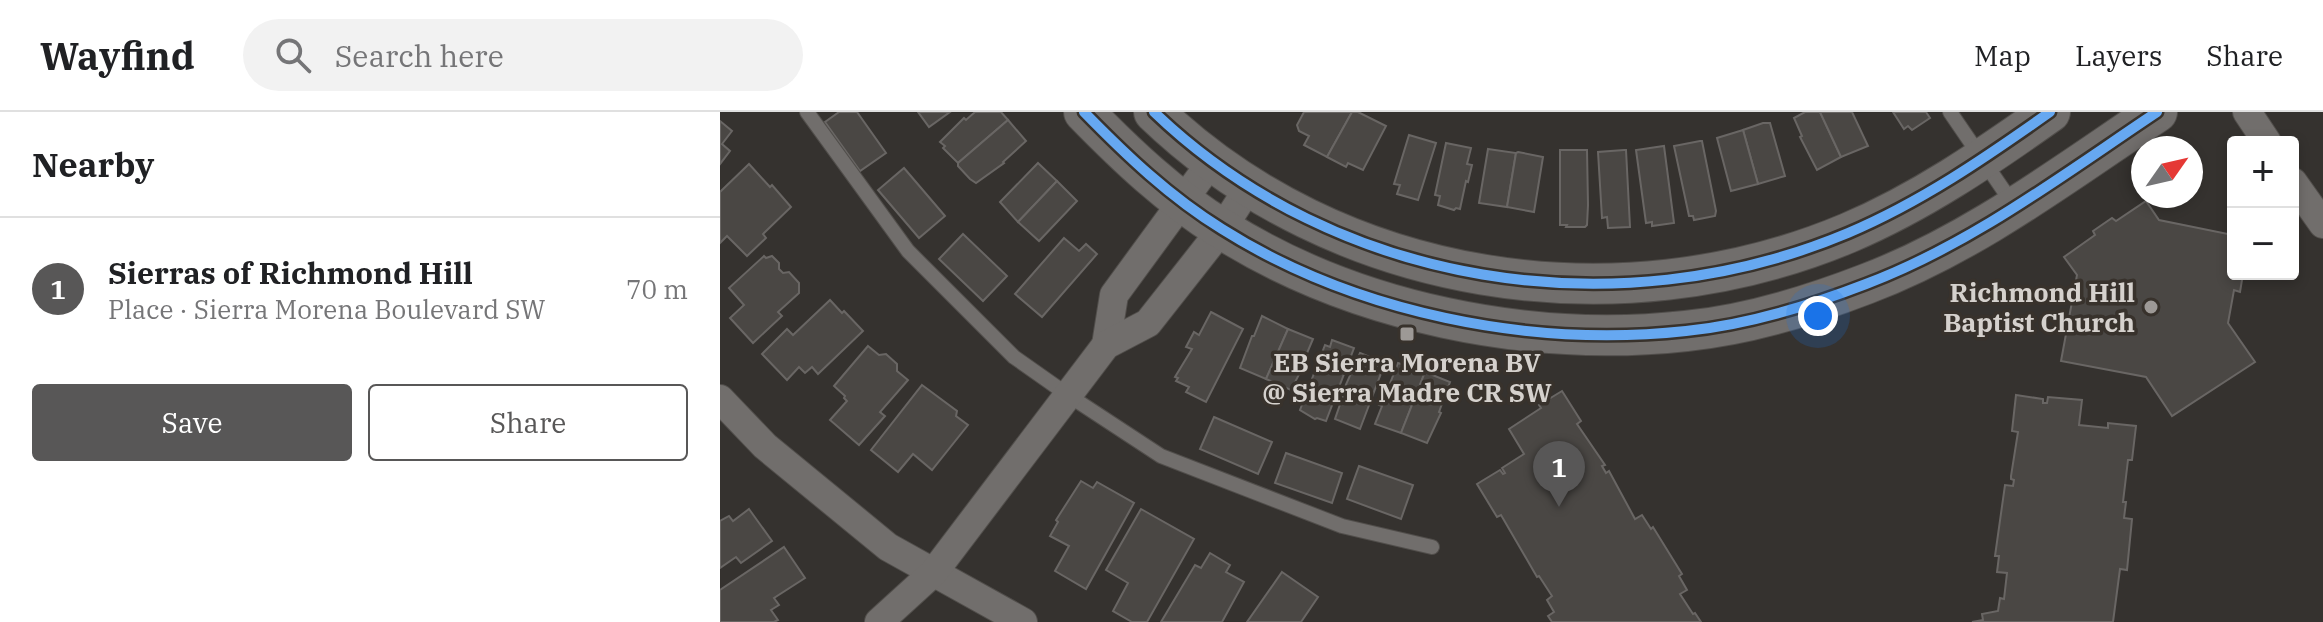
<!DOCTYPE html>
<meta charset="utf-8">
<style>
body{margin:0;font-family:"IBM Plex Serif",serif;background:#f2f2f2;color:#202124}
.controls{position:absolute;right:24px;top:24px;display:grid;overflow:hidden;border-radius:8px;box-shadow:0 4px 12px #0003}
.controls button{width:72px;height:72px;display:grid;place-items:center;padding:0;border:0;border-bottom:2px solid #e0e0e0;background:#fff;color:#202124;font:40px sans-serif}
.compass{position:absolute;left:1411px;top:24px;width:72px;height:72px;border-radius:50%;background:#fff;box-shadow:0 4px 12px #0003;rotate:56deg}
.you{position:absolute;left:1098px;top:204px;width:28px;height:28px;margin:-20px;border:6px solid #fff;border-radius:50%;background:#1a73e8;box-shadow:0 0 0 12px #1a73e833}
.badge{display:grid;place-items:center;width:52px;height:52px;border-radius:50%;background:#585757;color:#fff;font-size:26px;font-weight:700}
.pin{position:absolute;translate:-50% -66px;filter:drop-shadow(0 2px 4px #0008)}
.pin::after{content:'';position:absolute;top:42px;width:28px;height:24px;background:inherit;clip-path:polygon(0 0,100% 0,50% 100%)}
.list{margin:0;padding:0;list-style:none}
h2{display:flex;justify-content:space-between;align-items:center;height:104px;margin:0;padding:0 32px;font-size:34px}
h2 small{font-size:26px;font-weight:400;color:#757577}
.list li{display:grid;grid-template-columns:52px 1fr auto;gap:24px;align-items:center;box-sizing:border-box;height:144px;padding:0 32px;border-top:2px solid #e0e0e0}
.list b{display:block;font-size:30px;white-space:nowrap}
.list p{margin:0;font-size:26px;white-space:nowrap;color:#757577}
.list em{font-size:26px;font-style:normal;color:#757577}
.actions{display:flex;gap:16px;padding:24px 32px}
.actions a{flex:1;padding:18px 0;border:2px solid #585757;border-radius:8px;text-align:center;font-size:28px;color:#585757}
.actions .main{background:#585757;color:#fff}
.icon{flex:none;width:44px;height:44px;fill:none;stroke:currentColor;stroke-width:2;stroke-linecap:round;stroke-linejoin:round}
.map{position:relative;flex:none;width:1603px;height:510px;overflow:hidden}
header{display:flex;align-items:center;gap:48px;box-sizing:border-box;height:112px;padding:0 40px;background:#fff;border-bottom:2px solid #e0e0e0}
header strong{font-size:38px}
nav{display:flex;gap:44px;margin-inline-start:auto;font-size:28px}
.search{width:560px;height:72px;background:#f2f2f2;display:flex;align-items:center;gap:20px;box-sizing:border-box;padding:0 28px;border-radius:44px;color:#757577;font-size:30px}
main{display:flex}
aside{flex:1;background:#fff}
.map>svg:first-child{display:block}
.building{fill:#4a4744;stroke:#696664;stroke-width:2}
.lines{fill:none;stroke-linecap:round;stroke-linejoin:round}
.lane-casing{stroke:#514e4b;stroke-width:16}
.street-casing{stroke:#514e4b;stroke-width:30}
.secondary-casing{stroke:#514e4b;stroke-width:42}
.lane{stroke:#716e6c;stroke-width:14}
.street{stroke:#716e6c;stroke-width:28}
.secondary{stroke:#716e6c;stroke-width:40}
.cycleway-casing{stroke:#38322c;stroke-width:15}
.cycleway{stroke:#66a8f1;stroke-width:10}
.poi-dot{fill:#9d9996;stroke:#38322c;stroke-width:3}
.labels{text-anchor:middle;dominant-baseline:central;stroke-width:7;stroke-linejoin:round;paint-order:stroke}
.poi-label{font-size:26px;font-weight:bold;fill:#d5d1cd;stroke:#38322c;text-anchor:end}
</style>
<header>
<strong>Wayfind</strong>
<div class="search"><svg class="icon" aria-label="search" viewBox="0 0 24 24"><circle cx="10" cy="10" r="6"/><path d="M15 15l6 6"/></svg>Search here</div>
<nav><a>Map</a><a>Layers</a><a>Share</a></nav>
</header>
<main>
<aside>
<h2>Nearby<small></small></h2>
<ul class="list">
<li><span class="badge">1</span><div><b>Sierras of Richmond Hill</b><p>Place · Sierra Morena Boulevard SW</p></div><em>70 m</em></li>
</ul>
<div class="actions"><a class="main">Save</a><a>Share</a></div>
</aside>
<div class="map">
<svg width="1603" height="510" viewBox="0 0 1603 510">
<rect width="100%" height="100%" fill="#35322f"/>
<g class="building">
<polygon points="119,0 137,0 166,41 140,59 105,10"/>
<polygon points="198,0 230,0 209,15"/>
<polygon points="255,0 281,0 288,8 238,51 223,36 225,34 220,30 244,6 246,8"/>
<polygon points="584,0 632,0 607,45 584,33 589,24 579,19 577,13"/>
<polygon points="632,0 638,0 666,14 643,58 628,51 626,55 607,45"/>
<polygon points="1085,0 1100,0 1121,45 1097,58 1080,25 1082,24 1074,6"/>
<polygon points="1100,0 1132,0 1148,34 1121,45"/>
<polygon points="1173,0 1206,0 1210,6 1192,18 1188,14 1184,17"/>
<polygon points="288,8 306,29 283,50 284,51 256,71 250,67 238,54 238,51"/>
<polygon points="0,9 12,19 2,32 10,39 0,52"/>
<polygon points="1043,11 1050,11 1065,64 1038,72 1023,18"/>
<polygon points="1023,18 1038,72 1011,79 997,26"/>
<polygon points="689,23 716,31 698,88 677,82 680,73 674,72"/>
<polygon points="980,29 982,29 996,99 995,104 974,108 973,104 969,104 954,34"/>
<polygon points="726,31 751,36 747,52 752,53 748,70 746,69 740,97 736,96 734,98 718,93 720,84 715,83"/>
<polygon points="944,34 954,111 932,114 932,110 926,111 916,38"/>
<polygon points="768,37 796,41 787,95 759,91"/>
<polygon points="840,38 867,38 868,93 867,113 865,115 846,115 847,113 840,113"/>
<polygon points="904,38 906,38 910,115 888,116 887,105 882,106 878,40"/>
<polygon points="798,40 823,45 814,100 787,95 796,41"/>
<polygon points="318,51 337,69 298,110 280,90"/>
<polygon points="29,52 50,75 52,73 71,95 43,122 46,126 27,144 7,124 0,131 0,80"/>
<polygon points="184,56 225,104 199,126 158,78"/>
<polygon points="337,69 357,89 319,129 298,110"/>
<polygon points="1426,89 1439,108 1513,123 1513,162 1523,162 1520,180 1514,178 1508,211 1535,250 1452,304 1426,265 1341,249 1357,163 1344,145 1375,123 1373,119 1392,106 1396,109"/>
<polygon points="243,122 287,164 263,189 219,147"/>
<polygon points="344,126 359,139 366,132 377,142 322,205 295,182"/>
<polygon points="44,144 46,146 52,144 59,151 59,157 63,161 69,160 79,171 79,181 58,200 62,204 33,231 10,206 24,193 9,176"/>
<polygon points="110,188 122,201 124,199 143,219 98,262 92,255 85,261 79,255 67,268 42,242 67,217 73,223"/>
<polygon points="491,200 523,217 486,290 466,280 469,275 456,269 458,266 455,265 472,237 466,235 474,220 479,223"/>
<polygon points="542,204 568,217 546,267 520,256 532,224 534,224"/>
<polygon points="568,217 593,227 584,248 586,249 571,278 546,267"/>
<polygon points="612,228 634,236 606,309 597,306 595,307 580,298 605,233 610,235"/>
<polygon points="148,234 159,243 166,242 177,252 177,259 188,268 160,300 165,304 139,333 110,308 127,289 124,286 125,284 114,274"/>
<polygon points="640,241 660,249 658,254 663,256 640,317 615,307 625,278 624,277"/>
<polygon points="678,251 705,260 681,321 655,312 662,294 659,293 665,278 667,279"/>
<polygon points="705,260 730,270 719,300 721,301 707,331 681,321"/>
<polygon points="202,273 237,299 236,304 248,313 212,358 193,342 178,360 151,338"/>
<polygon points="842,279 861,309 857,312 885,353 882,354 886,361 889,359 915,407 922,403 931,417 933,415 962,462 959,464 967,478 960,482 973,502 975,501 981,510 832,510 828,504 834,500 827,488 832,484 819,464 817,465 781,403 777,405 757,372 780,358 783,362 785,361 782,356 804,342 789,317 821,296 819,293"/>
<polygon points="1296,283 1323,287 1323,291 1327,291 1328,285 1362,288 1359,313 1388,316 1388,311 1416,314 1412,348 1408,348 1403,390 1406,390 1404,406 1412,407 1407,458 1400,457 1393,510 1252,510 1263,508 1262,502 1278,499 1280,486 1284,487 1287,461 1277,460 1279,444 1275,444 1285,373 1293,374 1294,368 1291,367 1291,364 1298,320 1292,319"/>
<polygon points="494,305 552,330 538,362 480,337"/>
<polygon points="566,341 622,361 612,391 555,371"/>
<polygon points="639,354 693,373 681,407 627,387"/>
<polygon points="361,369 373,376 377,370 414,391 366,477 335,459 349,434 330,424 338,410 336,408"/>
<polygon points="29,397 52,429 21,451 16,445 0,456 0,409 9,404 13,409"/>
<polygon points="421,397 474,427 427,510 412,510 393,499 408,471 386,458"/>
<polygon points="64,435 85,466 54,486 59,493 51,498 58,508 54,510 0,510 0,478"/>
<polygon points="490,441 510,453 506,460 524,470 502,510 441,510 475,453 481,456"/>
<polygon points="562,460 598,485 581,510 527,510"/>
</g>
<g class="lines">
<defs>
<g id="lane">
<polyline points="87,0 188,139 294,245 348,283 441,344 622,414 712,435"/>
<polyline points="1230,0 1295,95"/>
</g>
<g id="street">
<polyline points="1527,0 1547,30"/>
<polyline points="1573,70 1603,112"/>
<polyline points="386,233 394,183 492,49"/>
<polyline points="0,287 45,334 168,435 303,510"/>
<polyline points="159,510 214,460 386,233 428,211 502,117 529,75"/>
</g>
<g id="secondary">
<path d="M364,0C406,43 450,85 502,117C635,201 810,236 966,219C1027,213 1089,194 1146,172C1252,132 1344,62 1437,0"/>
<path d="M434,0C616,175 897,218 1128,121C1201,90 1265,46 1330,0"/>
</g>
</defs>
<use href="#lane" class="lane-casing"/>
<use href="#street" class="street-casing"/>
<use href="#secondary" class="secondary-casing"/>
<use href="#lane" class="lane"/>
<use href="#street" class="street"/>
<use href="#secondary" class="secondary"/>
<defs>
<g id="cycleway">
<path d="M364,0C406,43 450,85 502,117C635,201 810,236 966,219C1027,213 1089,194 1146,172C1252,132 1344,62 1437,0"/>
<path d="M434,0C616,175 897,218 1128,121C1201,90 1265,46 1330,0"/>
</g>
</defs>
<use href="#cycleway" class="cycleway-casing"/>
<use href="#cycleway" class="cycleway"/>
</g>
<g class="poi-dot">
<circle cx="1431" cy="195" r="8"/>
<rect x="679" y="214" width="16" height="16" rx="4"/>
</g>
<g class="labels">
<g class="poi-label">
<text x="1415" y="180">Richmond Hill<tspan x="1415" dy="30">Baptist Church</tspan></text>
<text x="687" y="250" text-anchor="middle">EB Sierra Morena BV<tspan x="687" dy="30">@ Sierra Madre CR SW</tspan></text>
</g>
</g>
</svg>
<div class="controls">
<button>+</button>
<button>−</button>
</div>
<svg class="compass" viewBox="-18 -18 36 36"><path d="M0-13l5 13h-10z" fill="#e53935"/><path d="M0 13l5-13h-10z" fill="#757577"/></svg>
<div class="you"></div>
<div class="pin badge" style="left:839px;top:395px">1</div>
</div>
</main>
